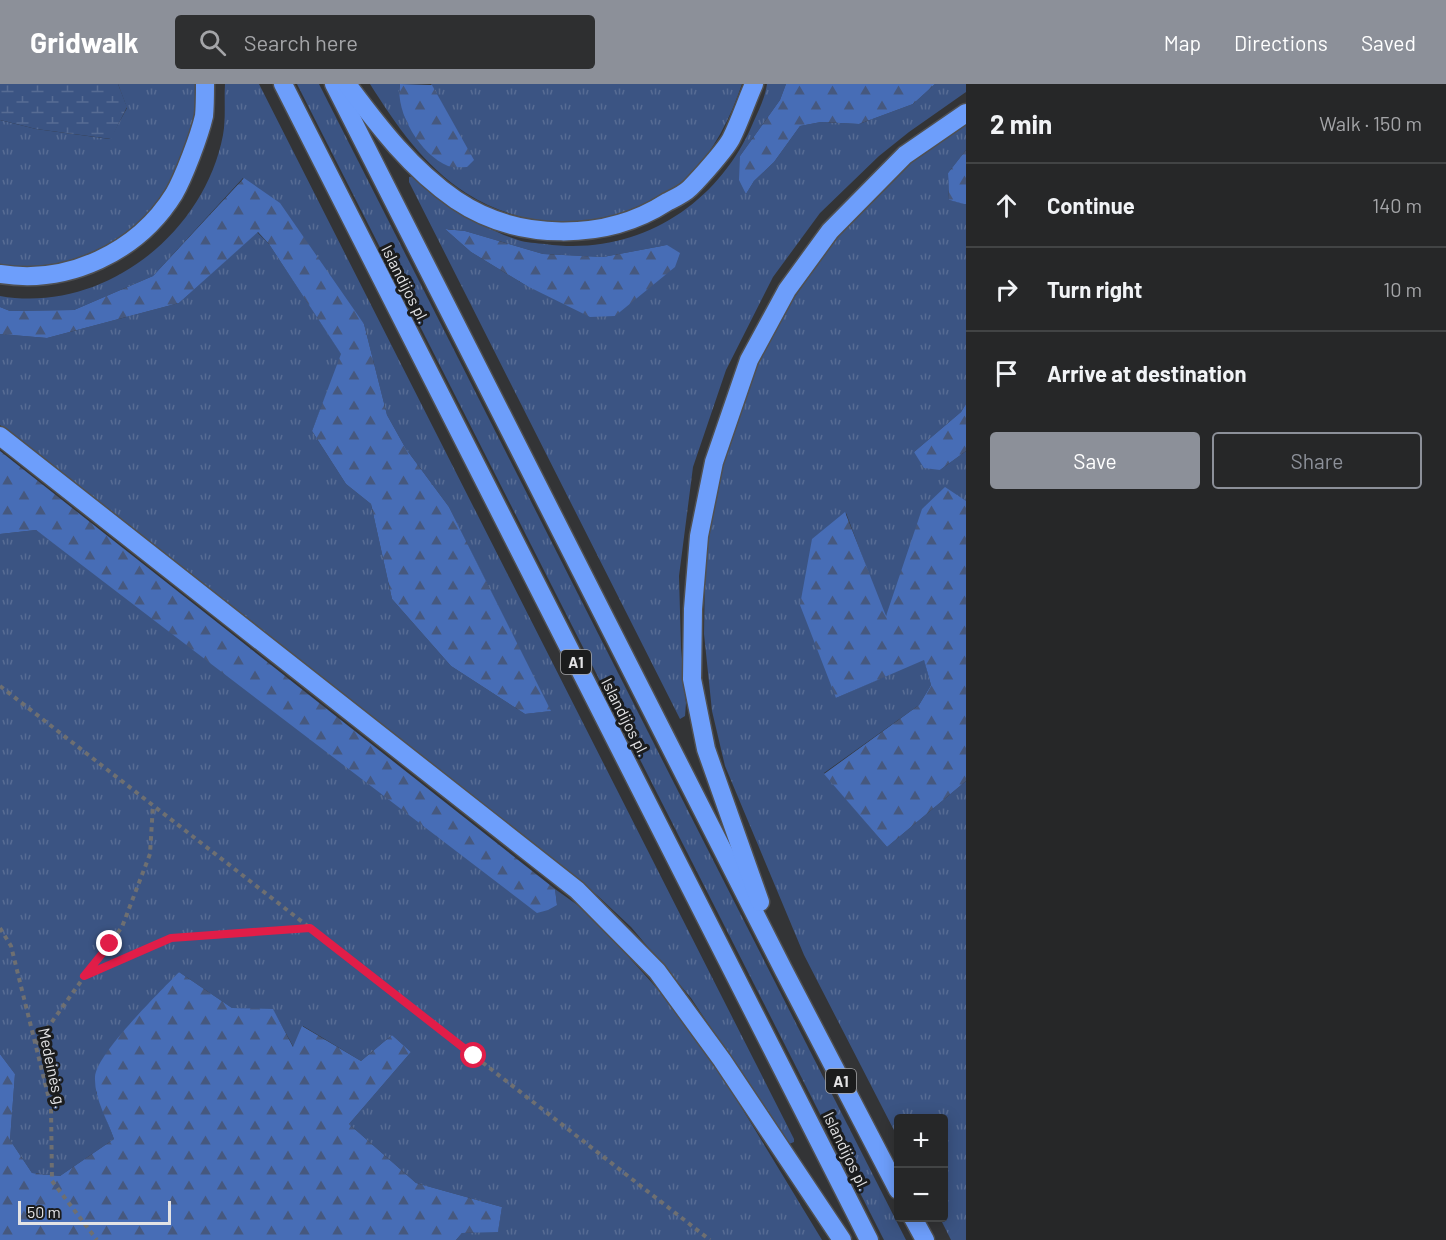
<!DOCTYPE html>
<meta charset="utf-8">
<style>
body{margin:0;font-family:Barlow,sans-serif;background:#2e2f30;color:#f1f3f6}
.controls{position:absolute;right:18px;bottom:18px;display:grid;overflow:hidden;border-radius:6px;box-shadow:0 3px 15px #0003}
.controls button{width:54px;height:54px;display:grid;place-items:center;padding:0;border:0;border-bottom:2px solid #424445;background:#262728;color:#f1f3f6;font:30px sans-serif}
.scale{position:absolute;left:18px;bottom:15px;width:153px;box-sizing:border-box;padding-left:6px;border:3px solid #e3e3e5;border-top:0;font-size:16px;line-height:21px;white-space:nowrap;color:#e3e3e5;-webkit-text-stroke:4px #1b1c1d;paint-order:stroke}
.stop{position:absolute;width:18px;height:18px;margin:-14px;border:4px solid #e11d48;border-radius:50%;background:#fff}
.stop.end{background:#e11d48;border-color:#fff;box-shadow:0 2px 6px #0008}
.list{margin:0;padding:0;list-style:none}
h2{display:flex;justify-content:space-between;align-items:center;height:78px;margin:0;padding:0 24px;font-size:26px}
h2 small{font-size:20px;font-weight:400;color:#a4a5a8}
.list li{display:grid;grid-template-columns:39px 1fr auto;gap:18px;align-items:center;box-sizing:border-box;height:84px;padding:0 24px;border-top:2px solid #424445}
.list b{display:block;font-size:22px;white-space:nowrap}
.list em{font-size:20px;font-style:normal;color:#a4a5a8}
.actions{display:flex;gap:12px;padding:18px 24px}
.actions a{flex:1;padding:14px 0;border:2px solid #8c9099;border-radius:6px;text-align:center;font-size:21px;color:#8c9099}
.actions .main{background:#8c9099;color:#fff}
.icon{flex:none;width:33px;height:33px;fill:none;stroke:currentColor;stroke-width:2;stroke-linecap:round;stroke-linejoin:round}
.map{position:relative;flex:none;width:966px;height:1156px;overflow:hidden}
header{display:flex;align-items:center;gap:36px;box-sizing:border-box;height:84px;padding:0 30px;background:#8c9099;color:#fff}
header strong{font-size:28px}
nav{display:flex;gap:33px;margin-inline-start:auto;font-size:21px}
.search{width:420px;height:54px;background:#2e2f30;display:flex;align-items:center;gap:15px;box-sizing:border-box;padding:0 21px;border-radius:6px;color:#a4a5a8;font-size:22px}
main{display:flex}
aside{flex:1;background:#262728}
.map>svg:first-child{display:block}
.grass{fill:url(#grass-tufts);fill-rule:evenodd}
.forest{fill:url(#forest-firs)}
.wetland{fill:url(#wetland-marsh)}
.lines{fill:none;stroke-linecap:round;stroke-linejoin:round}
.highway-casing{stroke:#4f5052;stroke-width:21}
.path{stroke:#6e6f71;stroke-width:4;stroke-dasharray:4.5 4.5;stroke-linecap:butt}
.highway{stroke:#6d9efb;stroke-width:18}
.route{stroke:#e11d48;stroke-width:8}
.labels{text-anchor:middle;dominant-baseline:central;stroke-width:6;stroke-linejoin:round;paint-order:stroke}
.shield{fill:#1b1c1d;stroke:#a7a7a9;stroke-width:1.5}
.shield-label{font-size:15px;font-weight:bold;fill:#e3e3e5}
.street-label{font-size:16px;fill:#e3e3e5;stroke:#1b1c1d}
</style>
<header>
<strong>Gridwalk</strong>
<div class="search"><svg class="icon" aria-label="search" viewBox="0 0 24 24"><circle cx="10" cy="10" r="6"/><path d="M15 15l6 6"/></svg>Search here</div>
<nav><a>Map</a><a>Directions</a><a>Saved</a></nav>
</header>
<main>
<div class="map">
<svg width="966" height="1156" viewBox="0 0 966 1156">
<defs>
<pattern id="grass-tufts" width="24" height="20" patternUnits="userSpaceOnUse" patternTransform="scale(1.5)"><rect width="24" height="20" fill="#3b5483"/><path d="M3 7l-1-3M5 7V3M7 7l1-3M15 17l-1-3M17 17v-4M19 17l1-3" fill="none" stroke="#576c94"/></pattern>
<pattern id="forest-firs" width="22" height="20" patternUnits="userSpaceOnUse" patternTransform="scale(1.5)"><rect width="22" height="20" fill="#476db6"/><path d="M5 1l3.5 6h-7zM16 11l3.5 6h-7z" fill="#46587e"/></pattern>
<pattern id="wetland-marsh" width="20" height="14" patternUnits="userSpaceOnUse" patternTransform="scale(1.5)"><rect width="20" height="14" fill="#3b5483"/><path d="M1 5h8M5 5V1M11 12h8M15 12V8" fill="none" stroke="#576c94"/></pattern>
</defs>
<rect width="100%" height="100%" fill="#333436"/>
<g class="grass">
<path d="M118,0H196C198,111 112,196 0,182V36L36,45L110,55L127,24Z"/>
<path d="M225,0H259L794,1055V1058L789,1060L786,1057L691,914L631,843L598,812L0,341V250L47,254L179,219L257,148L269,160L342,271L312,347L346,400L371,420L392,515L451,582L525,630L550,627L449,423L406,365L387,331L364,240L243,94L153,192L74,226L10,227L0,223V212C102,230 204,151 223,51C226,35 224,16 225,0Z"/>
<polygon points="297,0 319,0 906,1156 884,1156"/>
<path d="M370,0H400L399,8L473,76L431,0H742C730,35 714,67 688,94C682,100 672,105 665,110C606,149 525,147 466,109C424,82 396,41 370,0Z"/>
<path d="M767,0H786L780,16L740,72L746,110L754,97L774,78L800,42L821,38L859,40L913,20L935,0H966V8L909,48L879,72L820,129L773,193L726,286L693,383L679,492L681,564L686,619L685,632L680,635L409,98V93L413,92C446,116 479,144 518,156C526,159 537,159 545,160C636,173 718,122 753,39C759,26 765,14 767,0ZM445,145L465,147L543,170L603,173L667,161L527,202L471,168Z"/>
<polygon points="966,37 966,66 948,89 949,116 966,120 966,320 961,328 914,368 940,386 966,367 966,417 964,417 885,533 846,429 836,614 924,575 931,601 919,621 824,689 887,763 966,697 966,1156 951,1156 940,1134 944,1134 944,1034 898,1034 898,1054 804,871 725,682 712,627 704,550 705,485 710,442 722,379 752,292 769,250 835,155 857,130 911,76"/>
<polygon points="36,446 557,821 555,805 590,830 680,930 726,998 822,1156 456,1156 462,1149 498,1147 502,1123 416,1099 349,1040 411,968 392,951 361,977 303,942 294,964 273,926 232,924 179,888 96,1008 114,1055 60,1092 32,1089 10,1056 15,990 0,970 0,450"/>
</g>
<g class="forest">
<path d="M400,0L432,1L474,76L467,83C461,83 453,84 448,82C421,71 395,29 400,0Z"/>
<polygon points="786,0 935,0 913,20 859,40 821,38 800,42 774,78 754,97 746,110 739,96 740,72 780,16"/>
<polygon points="966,66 966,120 964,120 949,116 948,89"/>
<polygon points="244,94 280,119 364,240 387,331 406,365 449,423 551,627 525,630 451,582 392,515 371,420 346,400 312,347 341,270 269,160 258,148 179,219 47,254 0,250 0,223 10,227 74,226 153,192"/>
<polygon points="445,145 465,147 543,170 603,173 667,161 680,169 675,183 615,232 590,233 527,202 471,168"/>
<polygon points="966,320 966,367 940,386 924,384 914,368 961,328"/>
<polygon points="0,367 555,805 557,821 548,826 537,829 36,446 0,450"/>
<polygon points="945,403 966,417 966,697 887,763 824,690 919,621 931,601 924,576 836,614 800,521 812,455 845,428 886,532 922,425"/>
<path d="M179,888L232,924L273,925L293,963L302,942L361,977L392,951L411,968L349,1040L416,1099L502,1123L498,1148L462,1149L456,1156H0V970L15,990L10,1056L32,1089L60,1092L114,1055C107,1035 94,1014 95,993C96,970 161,907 179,888Z"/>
</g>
<polygon class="wetland" points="0,0 118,0 127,23 111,55 36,45 0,36"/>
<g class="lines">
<defs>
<g id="highway">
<polyline points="283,0 869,1156"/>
<polyline points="334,0 784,887 898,1106"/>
<path d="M347,0C379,43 411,85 456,116C517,157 605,158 667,118C675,114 684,110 690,104C700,94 725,66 731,55C740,37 746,18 754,0"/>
<path d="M0,190C68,201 138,168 174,110C181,98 186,85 191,72C196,59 201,45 204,32C205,22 205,10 205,0"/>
<polyline points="0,352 577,806 657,887 722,976 842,1156"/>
<polyline points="760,818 706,665 692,595 693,525 699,452 714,378 749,276 787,206 830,147 905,71 966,29"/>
<polyline points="913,1134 925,1156"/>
</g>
</defs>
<use href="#highway" class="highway-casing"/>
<g class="path">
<polyline points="0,602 710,1156"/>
<polyline points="0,844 11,862 51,1023 52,1097 97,1156"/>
<polyline points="85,892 122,843 150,770 153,721"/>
<polyline points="36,960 84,893 171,854 310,844"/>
</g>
<use href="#highway" class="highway"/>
</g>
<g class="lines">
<polyline class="route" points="110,860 84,892 171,854 310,844 474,972"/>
</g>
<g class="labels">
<g class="shield">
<rect x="561" y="566" width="30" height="24" rx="4.5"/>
<rect x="826" y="985" width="30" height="24" rx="4.5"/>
</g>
<g class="shield-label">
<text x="576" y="578">A1</text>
<text x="841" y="997">A1</text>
</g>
<g class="street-label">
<text transform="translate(406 200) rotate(63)">Islandijos pl.</text>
<text transform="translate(626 633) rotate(63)">Islandijos pl.</text>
<text transform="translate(53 984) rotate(78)">Medeinės g.</text>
<text transform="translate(847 1067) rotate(64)">Islandijos pl.</text>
</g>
</g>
</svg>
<div class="controls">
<button>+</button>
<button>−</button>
</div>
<div class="scale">50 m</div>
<div class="stop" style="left:474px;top:972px"></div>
<div class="stop end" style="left:110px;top:860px"></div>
</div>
<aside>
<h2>2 min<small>Walk · 150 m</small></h2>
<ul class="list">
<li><svg class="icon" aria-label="ahead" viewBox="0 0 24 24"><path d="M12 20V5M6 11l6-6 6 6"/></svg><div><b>Continue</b></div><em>140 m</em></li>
<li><svg class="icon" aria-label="right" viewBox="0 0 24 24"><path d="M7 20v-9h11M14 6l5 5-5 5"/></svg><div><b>Turn right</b></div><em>10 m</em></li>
<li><svg class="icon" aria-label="arrive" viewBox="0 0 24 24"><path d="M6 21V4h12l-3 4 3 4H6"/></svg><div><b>Arrive at destination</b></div></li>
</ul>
<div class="actions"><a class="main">Save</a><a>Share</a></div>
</aside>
</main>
